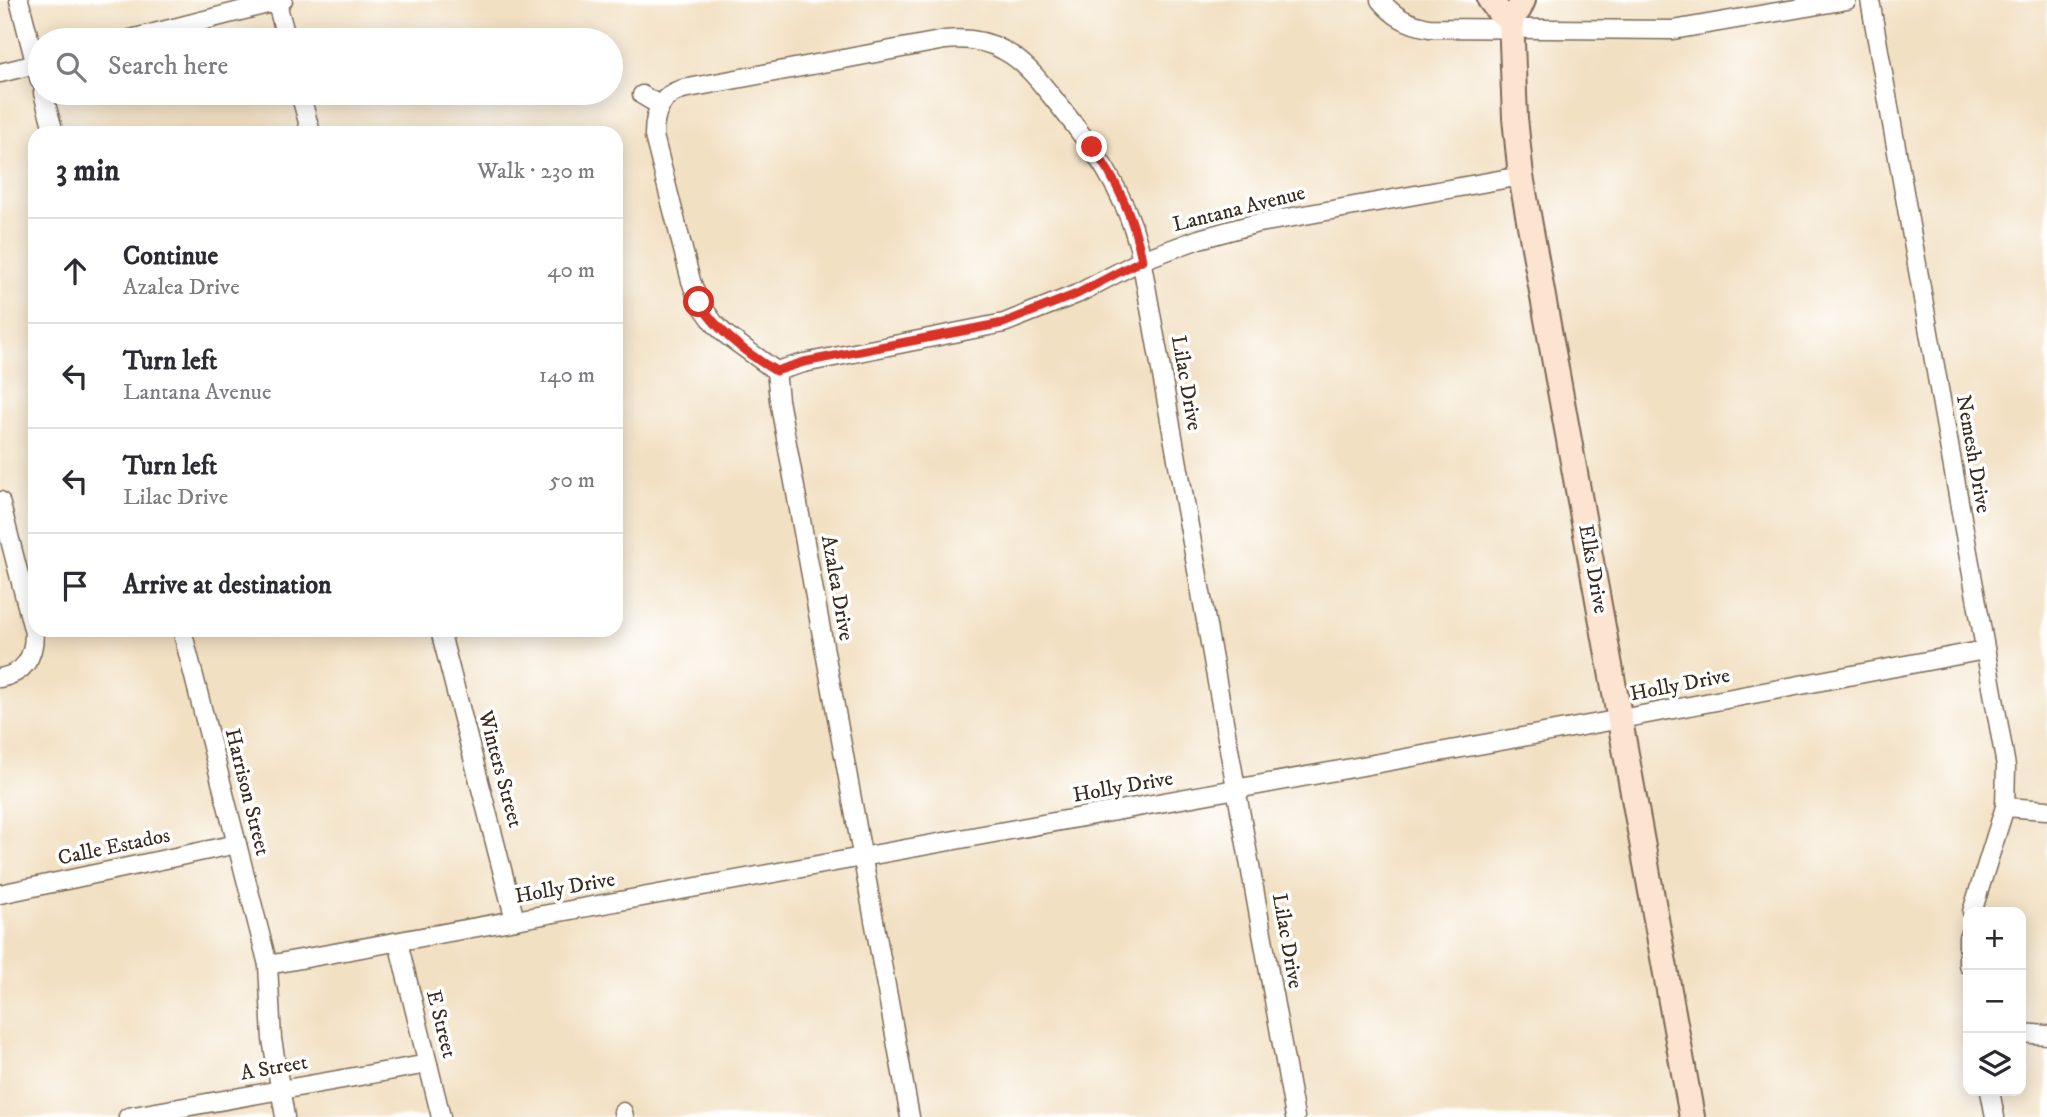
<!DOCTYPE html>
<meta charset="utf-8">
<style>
body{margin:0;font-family:"IM FELL DW Pica",serif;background:#f7f7f7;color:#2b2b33}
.controls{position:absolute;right:21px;bottom:21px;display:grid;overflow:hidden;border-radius:14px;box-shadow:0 4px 18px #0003}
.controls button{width:63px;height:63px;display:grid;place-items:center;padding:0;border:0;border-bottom:2px solid #e1e1e2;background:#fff;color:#2b2b33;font:35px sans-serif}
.stop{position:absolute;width:21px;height:21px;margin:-16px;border:5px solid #d93025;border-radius:50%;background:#fff}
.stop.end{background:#d93025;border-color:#fff;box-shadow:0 2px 7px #0008}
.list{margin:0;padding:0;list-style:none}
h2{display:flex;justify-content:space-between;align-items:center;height:91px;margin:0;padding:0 28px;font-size:30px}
h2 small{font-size:23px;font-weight:400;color:#7c7c81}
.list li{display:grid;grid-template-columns:46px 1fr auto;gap:21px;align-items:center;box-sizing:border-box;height:105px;padding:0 28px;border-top:2px solid #e1e1e2}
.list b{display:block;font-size:26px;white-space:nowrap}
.list p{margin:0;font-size:23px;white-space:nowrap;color:#7c7c81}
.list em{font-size:23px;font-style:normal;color:#7c7c81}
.icon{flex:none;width:38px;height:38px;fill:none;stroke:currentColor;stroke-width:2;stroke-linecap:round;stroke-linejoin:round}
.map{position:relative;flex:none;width:2047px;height:1117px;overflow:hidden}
.search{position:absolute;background:#fff;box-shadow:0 4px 18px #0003;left:28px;top:28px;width:595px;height:77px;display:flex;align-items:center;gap:18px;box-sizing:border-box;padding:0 24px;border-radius:38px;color:#7c7c81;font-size:26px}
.panel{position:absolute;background:#fff;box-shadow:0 4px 18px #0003;left:28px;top:126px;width:595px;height:511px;border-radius:21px}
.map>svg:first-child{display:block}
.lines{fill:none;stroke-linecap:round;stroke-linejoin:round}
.minor-casing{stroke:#7b6a57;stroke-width:21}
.secondary-casing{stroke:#7b6a57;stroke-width:28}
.minor{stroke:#fff;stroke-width:18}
.secondary{stroke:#fde4d1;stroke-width:24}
.route{stroke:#d93025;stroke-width:9}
.labels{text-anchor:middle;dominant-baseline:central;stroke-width:7;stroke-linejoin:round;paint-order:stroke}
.street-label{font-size:21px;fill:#3b2a1e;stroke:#fff}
</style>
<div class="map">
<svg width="2047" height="1117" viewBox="0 0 2047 1117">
<rect width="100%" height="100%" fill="#fff"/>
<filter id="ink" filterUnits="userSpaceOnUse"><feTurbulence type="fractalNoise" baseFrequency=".0143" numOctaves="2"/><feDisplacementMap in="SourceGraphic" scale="14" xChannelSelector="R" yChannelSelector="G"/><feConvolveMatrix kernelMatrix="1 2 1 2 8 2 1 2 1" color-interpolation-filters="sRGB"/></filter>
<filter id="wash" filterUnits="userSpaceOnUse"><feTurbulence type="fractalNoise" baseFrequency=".00686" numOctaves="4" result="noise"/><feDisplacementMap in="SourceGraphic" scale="28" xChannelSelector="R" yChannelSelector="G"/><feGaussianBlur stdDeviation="1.57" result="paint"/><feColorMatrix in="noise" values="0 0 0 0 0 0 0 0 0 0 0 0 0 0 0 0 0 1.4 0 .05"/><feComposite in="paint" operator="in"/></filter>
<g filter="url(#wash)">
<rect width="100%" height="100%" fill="#f2e0c2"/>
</g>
<g filter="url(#ink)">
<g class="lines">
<defs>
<g id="minor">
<polyline points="19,0 40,81"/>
<polyline points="276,0 287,40"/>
<path d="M1380,0C1394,17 1408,24 1429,28L1673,30L1847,0"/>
<polyline points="1870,0 2006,766 2005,807 1972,912"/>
<polyline points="127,40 283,0"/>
<polyline points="0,73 40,63"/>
<polyline points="43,93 54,133"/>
<polyline points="300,93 311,133"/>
<polyline points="642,95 659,105"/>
<path d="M776,371L725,334L714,323L699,302L691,281L654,136C654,114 660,95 683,89L945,40C965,38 985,40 1003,50C1026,62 1041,83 1057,103C1094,149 1123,188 1139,247L1295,1117"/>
<polyline points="776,371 804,363 1004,323 1077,294 1142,260 1199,239 1254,224 1521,176"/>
<polyline points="776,371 779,400 910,1117"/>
<path d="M0,501L34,633C34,658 25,673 0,678"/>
<polyline points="182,630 268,965 272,1039 285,1117"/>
<polyline points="440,630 515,920"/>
<polyline points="2005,807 2047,810"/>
<polyline points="0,894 237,844"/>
<polyline points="1968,937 1968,965"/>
<polyline points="398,942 441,1117"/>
<polyline points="268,965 1621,719 1985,650"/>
<polyline points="2021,1033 2047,1035"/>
<polyline points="1990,1091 1995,1117"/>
<polyline points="623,1112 624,1117"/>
<polyline points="128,1117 428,1064"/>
</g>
<g id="secondary">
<polyline points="1490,0 1500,13 1511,18"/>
<polyline points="1523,0 1519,9 1511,18 1515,118 1521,176 1692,1117"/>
</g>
</defs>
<use href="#minor" class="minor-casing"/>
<use href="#secondary" class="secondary-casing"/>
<use href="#minor" class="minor"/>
<use href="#secondary" class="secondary"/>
</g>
</g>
<g class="lines" filter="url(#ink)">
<path class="route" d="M699,302C718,332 747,354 776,371L804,362L1003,323L1077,294L1142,260C1134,219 1117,180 1092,147"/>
</g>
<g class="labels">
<g class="street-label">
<text transform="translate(1239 209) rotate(-14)">Lantana Avenue</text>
<text transform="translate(1186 383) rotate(80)">Lilac Drive</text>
<text transform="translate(1973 454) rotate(80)">Nemesh Drive</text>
<text transform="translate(1593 569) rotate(80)">Elks Drive</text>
<text transform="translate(837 588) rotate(80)">Azalea Drive</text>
<text transform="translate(1680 685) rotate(-11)">Holly Drive</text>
<text transform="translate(500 769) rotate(75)">Winters Street</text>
<text transform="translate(1123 787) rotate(-10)">Holly Drive</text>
<text transform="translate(247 792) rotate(76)">Harrison Street</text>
<text transform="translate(114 847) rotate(-12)">Calle Estados</text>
<text transform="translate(565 888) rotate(-10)">Holly Drive</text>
<text transform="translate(1287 941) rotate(80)">Lilac Drive</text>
<text transform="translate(441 1024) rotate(76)">E Street</text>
<text transform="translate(274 1068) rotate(-10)">A Street</text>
</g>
</g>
</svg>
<div class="controls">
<button>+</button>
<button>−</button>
<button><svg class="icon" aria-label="layers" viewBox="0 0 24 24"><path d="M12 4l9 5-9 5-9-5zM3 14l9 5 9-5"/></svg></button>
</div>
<div class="stop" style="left:699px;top:302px"></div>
<div class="stop end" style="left:1092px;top:147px"></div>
<div class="search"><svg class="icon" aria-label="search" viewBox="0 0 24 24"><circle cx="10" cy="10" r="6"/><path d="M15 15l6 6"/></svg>Search here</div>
<section class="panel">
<h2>3 min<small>Walk · 230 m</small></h2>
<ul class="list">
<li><svg class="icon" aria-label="ahead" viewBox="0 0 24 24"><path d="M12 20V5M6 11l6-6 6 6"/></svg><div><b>Continue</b><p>Azalea Drive</p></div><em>40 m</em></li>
<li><svg class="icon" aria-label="left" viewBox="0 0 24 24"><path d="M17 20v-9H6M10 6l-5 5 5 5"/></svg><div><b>Turn left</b><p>Lantana Avenue</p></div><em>140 m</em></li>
<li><svg class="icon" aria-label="left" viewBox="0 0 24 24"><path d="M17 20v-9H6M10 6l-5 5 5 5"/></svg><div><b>Turn left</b><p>Lilac Drive</p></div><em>50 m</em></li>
<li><svg class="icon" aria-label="arrive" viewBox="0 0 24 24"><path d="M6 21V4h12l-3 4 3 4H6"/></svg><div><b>Arrive at destination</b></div></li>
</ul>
</section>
</div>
